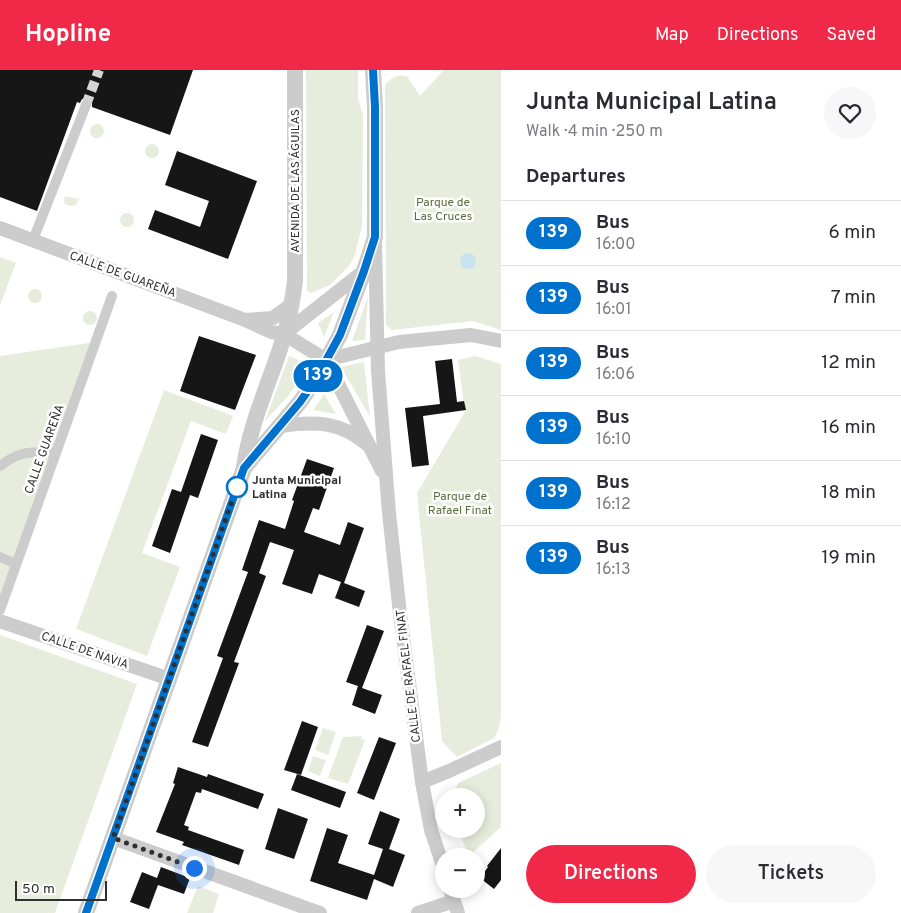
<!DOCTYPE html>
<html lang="en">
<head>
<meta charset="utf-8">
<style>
  body { margin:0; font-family:Overpass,sans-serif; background:#f7f7f7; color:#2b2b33; height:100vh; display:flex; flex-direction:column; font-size:19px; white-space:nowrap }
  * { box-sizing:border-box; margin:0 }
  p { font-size:16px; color:#7c7c81 }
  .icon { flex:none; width:28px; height:28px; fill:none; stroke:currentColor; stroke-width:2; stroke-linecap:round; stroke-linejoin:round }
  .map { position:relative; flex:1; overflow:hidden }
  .side { display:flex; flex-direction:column; background:#fff; width:400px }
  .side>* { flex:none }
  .badge { padding:0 10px; border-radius:16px; font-size:18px; line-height:32px }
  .fabs { position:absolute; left:435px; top:718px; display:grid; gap:10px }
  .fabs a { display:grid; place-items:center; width:50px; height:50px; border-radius:50%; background:#fff; box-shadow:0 2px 12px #0003; font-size:25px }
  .scale { position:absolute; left:15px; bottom:12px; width:92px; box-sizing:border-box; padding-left:5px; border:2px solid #2f2f2f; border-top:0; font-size:14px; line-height:18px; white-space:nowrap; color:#2f2f2f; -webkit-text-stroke:4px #fff; paint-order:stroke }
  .you { position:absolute; width:25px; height:25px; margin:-12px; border:4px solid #fff; border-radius:50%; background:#1a73e8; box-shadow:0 0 0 8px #1a73e833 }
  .map>.badge { position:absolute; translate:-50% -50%; box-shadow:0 0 0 2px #fff }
  h2 { padding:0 25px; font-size:19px; line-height:45px }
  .round { display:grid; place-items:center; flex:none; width:52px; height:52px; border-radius:26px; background:#f7f7f7 }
  .head { display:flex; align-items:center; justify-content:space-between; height:85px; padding:0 25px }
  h1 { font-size:24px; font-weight:600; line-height:38px }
  .action { display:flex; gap:10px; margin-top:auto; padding:10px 25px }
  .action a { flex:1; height:58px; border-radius:30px; background:#ef2947; color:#fff; font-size:20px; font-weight:600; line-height:58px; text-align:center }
  .action a+a { background:#f7f7f7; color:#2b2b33 }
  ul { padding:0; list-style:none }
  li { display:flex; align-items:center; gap:15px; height:65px; padding:0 25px; border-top:1px solid #e1e1e2 }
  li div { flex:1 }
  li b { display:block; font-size:19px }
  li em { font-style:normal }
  li .badge { min-width:55px; font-weight:700; text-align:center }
  header { display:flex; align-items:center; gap:30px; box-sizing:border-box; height:70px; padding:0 25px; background:#ef2947; color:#fff }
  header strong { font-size:24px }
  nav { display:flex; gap:28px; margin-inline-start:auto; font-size:18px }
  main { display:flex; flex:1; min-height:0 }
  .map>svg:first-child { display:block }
  .green { fill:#e7eddc }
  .water { fill:#c8e2ee }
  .building { fill:#161616 }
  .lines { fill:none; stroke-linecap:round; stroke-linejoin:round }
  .pedestrian-tunnel { stroke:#d5d5d5; stroke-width:10; stroke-dasharray:10 5; stroke-linecap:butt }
  .pedestrian { stroke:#ccc; stroke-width:10 }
  .minor { stroke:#ccc; stroke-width:14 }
  .tertiary { stroke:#ccc; stroke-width:16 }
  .line-casing { stroke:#fff; stroke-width:11 }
  .line { stroke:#0072ce; stroke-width:8 }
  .walk { stroke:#2f2f2f; stroke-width:5; stroke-dasharray:0 9 }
  .stop-dot { fill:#fff; stroke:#0072ce; stroke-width:2.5 }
  .labels { text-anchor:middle; stroke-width:5; stroke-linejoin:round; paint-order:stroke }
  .street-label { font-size:12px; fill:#2f2f2f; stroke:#fff }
  .park-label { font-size:12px; fill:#566e3a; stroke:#fff }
  .stop-label { font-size:12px; font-weight:bold; fill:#2f2f2f; stroke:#fff; text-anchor:start }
</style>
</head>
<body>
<header>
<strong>Hopline</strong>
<nav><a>Map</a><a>Directions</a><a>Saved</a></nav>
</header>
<main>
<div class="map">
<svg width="501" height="843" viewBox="0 0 501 843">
  <rect width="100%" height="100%" fill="#fff"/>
  <g class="green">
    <polygon points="306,0 358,0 358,29 363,45 362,156 355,185 349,196 330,215 311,223 307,221"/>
    <path d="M 444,0 L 501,0 L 501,260 L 473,251 L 392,260 L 386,255 L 385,14 C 393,7 397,4 407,6 L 420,26 Z"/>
    <circle cx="97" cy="61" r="7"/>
    <circle cx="152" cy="81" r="7"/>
    <polygon points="65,126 79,129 76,135 72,136 65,134 64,131"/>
    <circle cx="127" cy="150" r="7"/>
    <polygon points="0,187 16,193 0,235"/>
    <circle cx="35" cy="226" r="7"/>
    <polygon points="368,226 365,270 352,271"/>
    <circle cx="90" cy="248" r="7"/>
    <polygon points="334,242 324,267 318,253"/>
    <polygon points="95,272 0,529 0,286"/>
    <polygon points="289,286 298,290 307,298 289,325 265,351"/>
    <polygon points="475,286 501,294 501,645 499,658 494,668 457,687 442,671 417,423 465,342 458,290"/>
    <polygon points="363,292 364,293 370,347 341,297"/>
    <polygon points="164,320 233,346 226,364 191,351 142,483 180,497 147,586 76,559"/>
    <polygon points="324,324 336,344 313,340"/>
    <polygon points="0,565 137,614 55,843 0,843"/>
    <polygon points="323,658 336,662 328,685 315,680"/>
    <polygon points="362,666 361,669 365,670 348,714 328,708 343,667"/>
    <polygon points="313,686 326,690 320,706 308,701"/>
    <polygon points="501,693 501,757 469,786 458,759 476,759 476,726 453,726 458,713"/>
    <polygon points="198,816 219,824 213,843 187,843"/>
  </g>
  <circle class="water" cx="468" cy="191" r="8"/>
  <g class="building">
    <polygon points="0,0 193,0 170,65 92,37 92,31 88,28 82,29 80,33 77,32 37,141 0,127"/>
    <polygon points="177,81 257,111 228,189 148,159 155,140 200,157 209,131 165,115"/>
    <polygon points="199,266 256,285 235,340 180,321"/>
    <polygon points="452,289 457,332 464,331 466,340 423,346 429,395 412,397 405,338 440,334 435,291"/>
    <polygon points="201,364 218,370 198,428 190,425 170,483 152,476 172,419 181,422"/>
    <polygon points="307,389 334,398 319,440 313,438 304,462 340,475 348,452 364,458 344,513 365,521 359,537 335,528 341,512 319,504 312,524 282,514 294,480 270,472 259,503 266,506 234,592 239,593 208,677 192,672 223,588 217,586 248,502 242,500 259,450 285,459 294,431 292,430"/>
    <polygon points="367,555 384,561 362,618 382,625 375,644 352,635 358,616 346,612"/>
    <polygon points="302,651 318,657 301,705 284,700"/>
    <polygon points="379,667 396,673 374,730 357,723"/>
    <polygon points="178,697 207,707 208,704 264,724 258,739 202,719 201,723 196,722 184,755 189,757 188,760 244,780 239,795 182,775 184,772 156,762 175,714 173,713"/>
    <polygon points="297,704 346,722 340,738 291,720"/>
    <polygon points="278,738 308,749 294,789 265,779"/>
    <polygon points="380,741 400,749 389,779 405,785 393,817 374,809 367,830 310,811 327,758 348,765 338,793 374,805 383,779 368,774"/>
    <polygon points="501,778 501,810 494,819 480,808 488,797 487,796"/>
    <polygon points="161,797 190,808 184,824 158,815 149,839 130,832 142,802 157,808"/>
  </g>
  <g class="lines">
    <polyline class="pedestrian-tunnel" points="86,35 99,0"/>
    <g class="pedestrian">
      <polyline points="33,170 86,35"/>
      <path d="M 0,396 C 19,381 33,381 56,383"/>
      <polyline points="0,487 16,494"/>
      <polyline points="0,540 112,226"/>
    </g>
    <g class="minor">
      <polyline points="0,158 245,250 271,262 284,264 326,290"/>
      <polyline points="375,173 378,301 389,443 400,544 422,712 431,760 444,799"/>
      <polyline points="245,250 273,248 292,234"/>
      <polyline points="284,264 364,201"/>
      <polyline points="326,290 399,272 471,265 501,271"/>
      <polyline points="326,290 382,401"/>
      <path d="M 280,356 C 315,351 340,351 368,375"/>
      <polyline points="0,551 170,609"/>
      <polyline points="422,712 449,701 501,677"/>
      <polyline points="113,768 320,843"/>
      <polyline points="450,819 458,843"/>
      <polyline points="418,843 454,831"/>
    </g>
    <g class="tertiary">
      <polyline points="244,398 300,332 316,309 340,265 364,201 375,167 375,37 373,0"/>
      <path d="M 86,843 L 244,398 C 250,351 272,308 285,263 C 290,245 293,228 295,210 L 295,0"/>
    </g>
  </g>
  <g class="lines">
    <g class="line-casing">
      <polyline id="line" points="86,843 244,398 300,332 316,309 340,265 364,201 375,167 375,37 373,0"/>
    </g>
    <use href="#line" class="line"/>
    <polyline class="walk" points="194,798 113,768 237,417"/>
  </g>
  <circle class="stop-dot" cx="237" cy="417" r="10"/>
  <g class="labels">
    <g class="street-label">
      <text transform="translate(295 111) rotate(-90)" y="4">AVENIDA DE LAS ÁGUILAS</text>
      <text transform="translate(123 204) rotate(20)" y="4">CALLE DE GUAREÑA</text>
      <text transform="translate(44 379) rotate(-70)" y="4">CALLE GUAREÑA</text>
      <text transform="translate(85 580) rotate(19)" y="4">CALLE DE NAVIA</text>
      <text transform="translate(408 606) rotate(-97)" y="4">CALLE DE RAFAEL FINAT</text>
    </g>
    <g class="park-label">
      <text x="443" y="136">Parque de<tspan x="443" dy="14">Las Cruces</tspan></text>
      <text x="460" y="430">Parque de<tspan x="460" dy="14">Rafael Finat</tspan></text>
    </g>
    <g class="stop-label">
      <text x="252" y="414">Junta Municipal<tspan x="252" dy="14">Latina</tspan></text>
    </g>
  </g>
</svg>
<div class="fabs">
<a>+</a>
<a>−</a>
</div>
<div class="scale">50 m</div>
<div class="you" style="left:194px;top:798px"></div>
<b class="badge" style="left:318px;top:306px;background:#0072ce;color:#fff">139</b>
</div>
<section class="side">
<div class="head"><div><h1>Junta Municipal Latina</h1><p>Walk · 4 min · 250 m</p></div><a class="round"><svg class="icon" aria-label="heart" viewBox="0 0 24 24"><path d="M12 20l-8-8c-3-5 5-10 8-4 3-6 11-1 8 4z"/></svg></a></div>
<h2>Departures</h2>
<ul>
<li><span class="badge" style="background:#0072ce;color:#fff">139</span><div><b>Bus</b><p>16:00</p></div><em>6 min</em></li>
<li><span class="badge" style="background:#0072ce;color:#fff">139</span><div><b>Bus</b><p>16:01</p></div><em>7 min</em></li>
<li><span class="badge" style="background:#0072ce;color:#fff">139</span><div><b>Bus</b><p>16:06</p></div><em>12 min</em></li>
<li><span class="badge" style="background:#0072ce;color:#fff">139</span><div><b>Bus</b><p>16:10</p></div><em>16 min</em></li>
<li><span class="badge" style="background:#0072ce;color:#fff">139</span><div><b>Bus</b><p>16:12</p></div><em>18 min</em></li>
<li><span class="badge" style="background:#0072ce;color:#fff">139</span><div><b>Bus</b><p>16:13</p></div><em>19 min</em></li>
</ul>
<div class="action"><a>Directions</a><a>Tickets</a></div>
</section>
</main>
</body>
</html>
